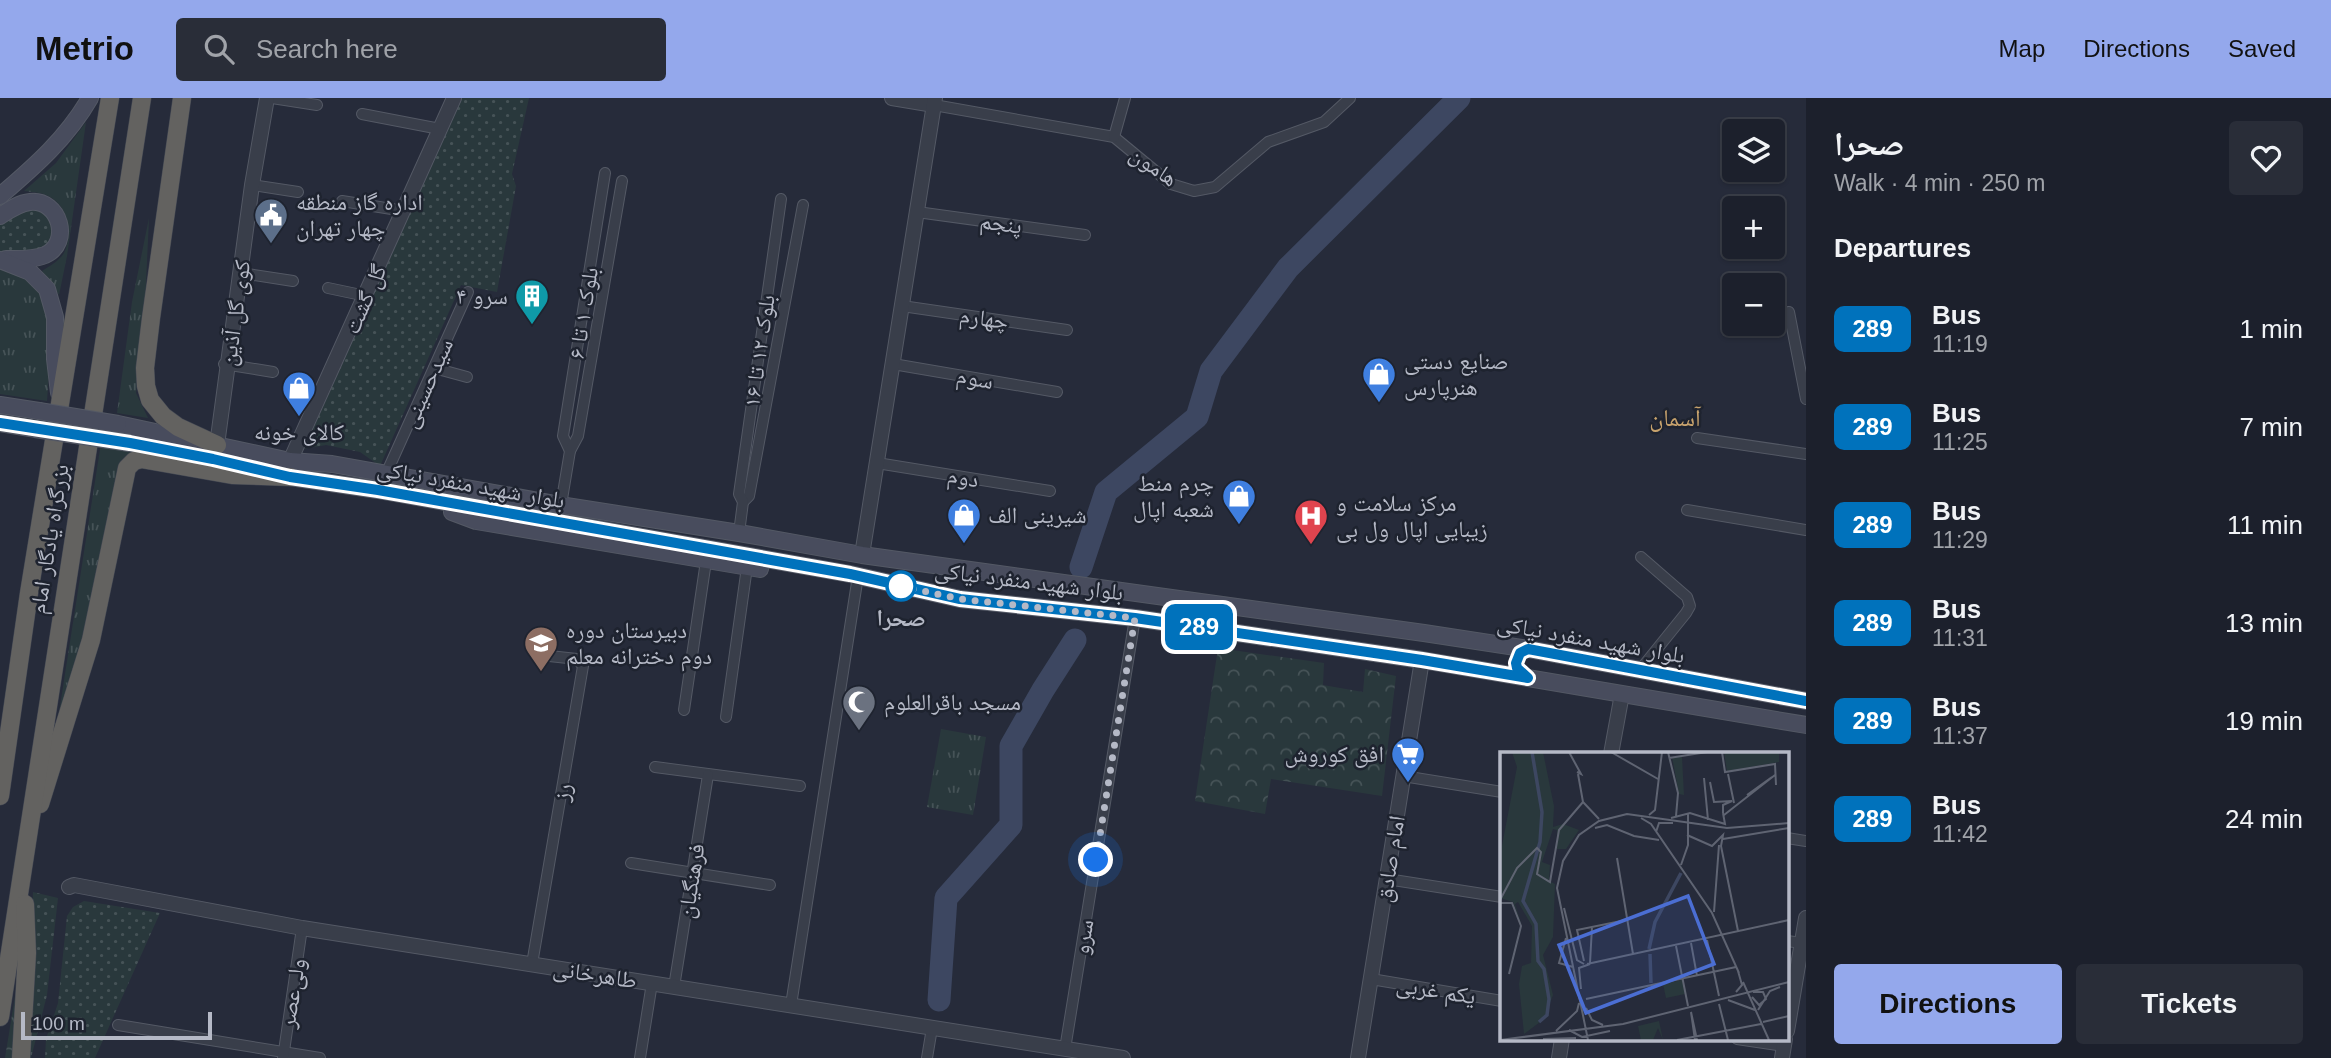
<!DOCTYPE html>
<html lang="en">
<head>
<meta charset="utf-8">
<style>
  body { margin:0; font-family:Arial,"Noto Naskh Arabic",sans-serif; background:#292d38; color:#f1f3f6; height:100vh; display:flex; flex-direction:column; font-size:26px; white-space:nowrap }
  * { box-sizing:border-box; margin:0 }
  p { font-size:23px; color:#a0a3a9 }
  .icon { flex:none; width:38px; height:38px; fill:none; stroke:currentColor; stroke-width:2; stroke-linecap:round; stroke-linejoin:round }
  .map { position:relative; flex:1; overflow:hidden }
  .details { display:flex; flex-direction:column; background:#1c202c; width:525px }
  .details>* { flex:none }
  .badge { padding:0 14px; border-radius:10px; font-size:24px; line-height:46px }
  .controls { position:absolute; left:1722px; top:21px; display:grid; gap:14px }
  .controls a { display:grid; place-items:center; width:63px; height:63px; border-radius:7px; background:#1c202c; box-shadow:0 2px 5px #0004,0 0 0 2px #3a3e48; font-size:35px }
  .scale { position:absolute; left:21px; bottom:18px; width:191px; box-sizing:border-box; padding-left:7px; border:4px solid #b5b9c6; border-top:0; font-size:19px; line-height:24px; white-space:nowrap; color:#b5b9c6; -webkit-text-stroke:5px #1e232f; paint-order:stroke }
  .you { position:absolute; width:35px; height:35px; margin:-18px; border:5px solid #fff; border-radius:50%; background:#1a73e8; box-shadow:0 0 0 10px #1a73e833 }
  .map>.badge { position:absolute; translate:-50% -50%; box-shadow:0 0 0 4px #fff }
  h2 { padding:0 28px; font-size:26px; line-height:63px }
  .round { display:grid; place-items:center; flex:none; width:74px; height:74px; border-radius:7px; background:#292d38 }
  .overview { display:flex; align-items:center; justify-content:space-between; height:119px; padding:0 28px }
  h1 { font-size:33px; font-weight:700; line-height:52px }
  .primary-button { display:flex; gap:14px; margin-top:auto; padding:14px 28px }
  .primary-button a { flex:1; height:80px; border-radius:7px; background:#94a8ec; color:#111; font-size:28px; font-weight:700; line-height:80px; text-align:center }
  .primary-button a+a { background:#292d38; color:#f1f3f6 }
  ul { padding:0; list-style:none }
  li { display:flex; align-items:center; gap:21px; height:98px; padding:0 28px }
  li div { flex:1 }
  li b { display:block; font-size:26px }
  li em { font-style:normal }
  li .badge { min-width:77px; font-weight:700; text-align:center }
  header { display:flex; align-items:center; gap:42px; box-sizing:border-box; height:98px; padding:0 35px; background:#94a8ec; color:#111 }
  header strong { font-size:33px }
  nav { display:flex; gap:38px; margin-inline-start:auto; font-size:24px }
  .search { width:490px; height:63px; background:#292d38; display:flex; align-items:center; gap:18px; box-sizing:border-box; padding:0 24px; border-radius:7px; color:#a0a3a9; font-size:26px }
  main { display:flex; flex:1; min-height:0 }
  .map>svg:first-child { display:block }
  .grass { fill:url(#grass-tufts) }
  .forest { fill:url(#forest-crowns) }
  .park { fill:url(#park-dots) }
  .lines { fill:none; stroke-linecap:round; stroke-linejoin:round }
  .river { stroke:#3d4761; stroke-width:23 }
  .minor-casing { stroke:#545965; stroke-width:12 }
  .tertiary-casing { stroke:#545965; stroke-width:16 }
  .secondary-casing { stroke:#545965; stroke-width:18 }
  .trunk-casing { stroke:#414652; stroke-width:19 }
  .minor { stroke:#393e4a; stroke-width:10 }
  .tertiary { stroke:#393e4a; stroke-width:14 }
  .secondary { stroke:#484c5d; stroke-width:16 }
  .trunk { stroke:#636260; stroke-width:18 }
  .secondary-bridge-casing { stroke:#545965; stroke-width:18; stroke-linecap:butt }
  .secondary-bridge { stroke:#484c5d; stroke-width:16 }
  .line-casing { stroke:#fff; stroke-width:16 }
  .line { stroke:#0072bc; stroke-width:10 }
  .walk { stroke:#b5b9c6; stroke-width:7; stroke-dasharray:0 12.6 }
  .stop-dot { fill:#fff; stroke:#0072bc; stroke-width:3.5 }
  .labels { text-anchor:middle; stroke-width:5; stroke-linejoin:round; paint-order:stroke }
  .street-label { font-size:23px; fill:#b5b9c6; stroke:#1e232f }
  .poi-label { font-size:23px; fill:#b5b9c6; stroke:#1e232f; text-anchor:start }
  .stop-label { font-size:23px; font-weight:bold; fill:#b5b9c6; stroke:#1e232f }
  .neighbourhood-label { font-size:24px; fill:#c8a36d; stroke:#1e232f }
  .inset-river { fill:none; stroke:#3d4761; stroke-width:3.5 }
  .inset-road { fill:none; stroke:#5f6472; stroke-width:2 }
  .view { fill:#4b6ed3; fill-opacity:0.15; stroke:#4b6ed3; stroke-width:3.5 }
  .inset-edge { fill:none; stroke:#b5b9c6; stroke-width:3.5 }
</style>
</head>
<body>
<header>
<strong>Metrio</strong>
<div class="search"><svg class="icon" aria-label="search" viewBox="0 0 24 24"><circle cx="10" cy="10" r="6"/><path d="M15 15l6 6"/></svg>Search here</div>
<nav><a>Map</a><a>Directions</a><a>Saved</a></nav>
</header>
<main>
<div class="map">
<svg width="1806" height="960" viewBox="0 0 1806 960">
  <defs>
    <pattern id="grass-tufts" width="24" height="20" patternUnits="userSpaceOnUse" patternTransform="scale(1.75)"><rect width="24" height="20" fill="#29383c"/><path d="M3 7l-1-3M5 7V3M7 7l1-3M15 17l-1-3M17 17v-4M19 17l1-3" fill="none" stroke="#465357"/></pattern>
    <pattern id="forest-crowns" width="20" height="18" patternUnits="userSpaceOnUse" patternTransform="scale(1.75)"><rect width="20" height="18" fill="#29383c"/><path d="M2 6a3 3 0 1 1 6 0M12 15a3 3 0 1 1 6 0" fill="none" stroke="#465357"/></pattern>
    <pattern id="park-dots" width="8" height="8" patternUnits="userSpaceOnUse" patternTransform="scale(1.75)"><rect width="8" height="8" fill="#29383c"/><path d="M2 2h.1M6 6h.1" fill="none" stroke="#465357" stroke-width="1.8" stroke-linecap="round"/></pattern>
  </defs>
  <rect width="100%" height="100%" fill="#262b3a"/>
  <g class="grass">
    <path d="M 86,24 L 67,158 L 59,197 L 42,173 C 50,168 59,163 64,155 C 74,134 68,106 46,97 C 39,94 31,94 24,93 L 56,65 Z"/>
    <polygon points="149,120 145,206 136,295 148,320 117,315 132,204"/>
    <polygon points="0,169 21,175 46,201 50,261 47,303 0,296"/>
    <polygon points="101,345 152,354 136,358 51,666"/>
    <polygon points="941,631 986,639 973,717 927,709"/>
  </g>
  <g class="forest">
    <polygon points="1218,550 1324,565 1323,587 1363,594 1365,571 1396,578 1382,698 1271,681 1265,716 1195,703"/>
    <polygon points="22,855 16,960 5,960"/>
  </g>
  <g class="park">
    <polygon points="462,0 529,0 512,76 516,88 497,194 461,187 380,368 360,354 326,347 304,351"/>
    <polygon points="22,108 47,113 55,134 44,152 0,155 0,122"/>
    <polygon points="33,794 58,800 47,897 31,960 24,960"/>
    <polygon points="84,803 160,815 95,960 45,960 46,941 58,905 67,818 73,809"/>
  </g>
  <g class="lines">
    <g class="river">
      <polyline points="1081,469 1106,394 1197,319 1211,273 1288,170 1459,0"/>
      <polyline points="939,902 946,800 1011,727 1011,648 1043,592 1075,542"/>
    </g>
    <g class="minor-casing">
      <g id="minor">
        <polyline points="272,0 317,7"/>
        <polyline points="934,7 1114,39 1171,86 1194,93 1215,89 1268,44 1324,24 1350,0"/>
        <polyline points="362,16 440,31"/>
        <polyline points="1114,39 1125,0"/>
        <polyline points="252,87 298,94"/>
        <polyline points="342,103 404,113"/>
        <polyline points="917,114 1085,137"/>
        <polyline points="241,175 293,183"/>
        <polyline points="328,190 366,198"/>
        <polyline points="902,208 1067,232"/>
        <polyline points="1789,214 1806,301"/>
        <polyline points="224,266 273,274"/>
        <polyline points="893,266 1057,294"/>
        <polyline points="434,270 467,279"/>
        <polyline points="1697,340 1806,356"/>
        <polyline points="570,353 563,338 605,75"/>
        <polyline points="877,365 1050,393"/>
        <polyline points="386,376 468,194"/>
        <polyline points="743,404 749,398 803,107"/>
        <polyline points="561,407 570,353 578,338 622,83"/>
        <polyline points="1687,412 1806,432"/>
        <polyline points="739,435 743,404 739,396 781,101"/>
        <polyline points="1640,572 1686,515 1690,508 1687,499 1641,459"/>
        <polyline points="684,612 706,463"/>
        <polyline points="726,619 747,469"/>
        <polyline points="655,669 800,688"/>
        <polyline points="1403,678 1502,694"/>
        <polyline points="1787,740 1806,743"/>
        <polyline points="631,765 770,787"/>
        <polyline points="1387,781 1502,799"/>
        <polyline points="1787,843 1802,845"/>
        <polyline points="532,866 583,568 577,561 540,557"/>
        <polyline points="1371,881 1502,903"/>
        <polyline points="674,889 708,677"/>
        <polyline points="791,907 858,478"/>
        <polyline points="118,927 320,960"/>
        <polyline points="1737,941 1784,948"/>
        <polyline points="1065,951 1135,520"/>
        <polyline points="283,960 302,830"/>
        <polyline points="640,960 652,885"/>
        <polyline points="927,960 932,930"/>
      </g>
    </g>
    <g class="tertiary-casing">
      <g id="tertiary">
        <polyline points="892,0 934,7"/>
        <polyline points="217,347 252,87 267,0"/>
        <polyline points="290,363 454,0"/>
        <polyline points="862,457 935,0"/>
        <polyline points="1611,656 1622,596"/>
        <polyline points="69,789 74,787 302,830 1123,960"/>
        <polyline points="1787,933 1806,820"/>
        <polyline points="1358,960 1422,562"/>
        <polyline points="1559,960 1562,941"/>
        <polyline points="1782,960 1785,941"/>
      </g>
    </g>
    <g class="secondary-casing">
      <g id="secondary">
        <path d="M 0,98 C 35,68 67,40 90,0"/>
        <path d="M 0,118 C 9,112 19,105 30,104 C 60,101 72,145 45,157 C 33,162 19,161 6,161"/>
        <polyline points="0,162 30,174 47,191 55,219 55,261 59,295"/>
        <polyline points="0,307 39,313"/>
        <polyline points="0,325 35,331"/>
        <polyline points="118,326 290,363 332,366 561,407 739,435 862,457 1424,535 1528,551 1806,603"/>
        <polyline points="130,345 213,361 290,379 378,392 850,476 960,501 1135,520 1422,562 1806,627"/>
        <polyline points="452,414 476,423 760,471"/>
      </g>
    </g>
    <g class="trunk-casing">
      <g id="trunk">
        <polyline points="182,0 151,220 145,270 146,288 150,302 163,318 178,329 217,347"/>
        <polyline points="0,698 29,495 110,0"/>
        <polyline points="40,706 91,542 127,370 134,363 141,361 232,377 290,379"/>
        <polyline points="0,919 142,0"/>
        <polyline points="21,960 27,855 25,806"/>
      </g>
    </g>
    <use href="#minor" class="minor"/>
    <use href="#tertiary" class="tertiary"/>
    <use href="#secondary" class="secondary"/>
    <use href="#trunk" class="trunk"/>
    <g class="secondary-bridge-casing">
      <g id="secondary-bridge">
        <polyline points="39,313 118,326"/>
        <polyline points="35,331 130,345"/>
      </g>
    </g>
    <use href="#secondary-bridge" class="secondary-bridge"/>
  </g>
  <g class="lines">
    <g class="line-casing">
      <polyline id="line" points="0,325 130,345 213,361 290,379 378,392 850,476 960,501 1135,520 1422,562 1528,580 1517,570 1516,565 1520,555 1528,551 1806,603"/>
    </g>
    <use href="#line" class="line"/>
    <polyline class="walk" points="901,488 960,501 1135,520 1096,762"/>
  </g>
  <defs>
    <g id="civic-pin" transform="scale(1.75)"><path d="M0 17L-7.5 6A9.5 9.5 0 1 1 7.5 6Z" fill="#5c6f8a" stroke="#1e232f"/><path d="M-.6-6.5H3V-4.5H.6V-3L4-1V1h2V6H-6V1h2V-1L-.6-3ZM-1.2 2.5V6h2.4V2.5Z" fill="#fff"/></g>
    <g id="building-pin" transform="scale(1.75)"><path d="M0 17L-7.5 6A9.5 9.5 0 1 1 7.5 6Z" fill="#0f9aa8" stroke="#1e232f"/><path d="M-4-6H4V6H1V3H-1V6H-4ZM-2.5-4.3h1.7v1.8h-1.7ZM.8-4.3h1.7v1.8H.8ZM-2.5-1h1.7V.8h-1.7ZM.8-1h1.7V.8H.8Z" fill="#fff"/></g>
    <g id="shop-pin" transform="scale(1.75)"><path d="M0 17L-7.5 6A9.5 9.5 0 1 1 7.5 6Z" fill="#3f7fe0" stroke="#1e232f"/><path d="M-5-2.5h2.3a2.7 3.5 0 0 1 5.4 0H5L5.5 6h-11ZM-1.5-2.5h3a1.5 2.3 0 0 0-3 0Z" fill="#fff"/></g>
    <g id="hospital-pin" transform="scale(1.75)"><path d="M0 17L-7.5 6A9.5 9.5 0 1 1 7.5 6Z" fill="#e0444e" stroke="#1e232f"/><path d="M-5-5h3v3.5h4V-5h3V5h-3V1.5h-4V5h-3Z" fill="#fff"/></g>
    <g id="school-pin" transform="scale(1.75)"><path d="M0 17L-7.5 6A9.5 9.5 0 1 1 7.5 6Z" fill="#8d6e63" stroke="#1e232f"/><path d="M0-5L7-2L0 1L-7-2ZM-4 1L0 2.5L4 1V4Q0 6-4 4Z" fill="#fff"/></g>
    <g id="mosque-pin" transform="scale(1.75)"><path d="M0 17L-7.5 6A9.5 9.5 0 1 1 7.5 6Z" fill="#6b7280" stroke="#1e232f"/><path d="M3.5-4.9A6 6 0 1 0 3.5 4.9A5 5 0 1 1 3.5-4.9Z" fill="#fff"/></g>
    <g id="supermarket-pin" transform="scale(1.75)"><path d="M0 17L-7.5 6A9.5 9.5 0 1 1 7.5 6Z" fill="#3f7fe0" stroke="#1e232f"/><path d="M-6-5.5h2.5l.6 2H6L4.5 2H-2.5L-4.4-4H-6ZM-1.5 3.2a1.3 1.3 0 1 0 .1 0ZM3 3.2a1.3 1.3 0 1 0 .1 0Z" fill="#fff"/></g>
  </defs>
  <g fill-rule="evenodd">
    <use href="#civic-pin" x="271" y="117"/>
    <use href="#building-pin" x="532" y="198"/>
    <use href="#shop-pin" x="1379" y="276"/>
    <use href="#shop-pin" x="299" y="290"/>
    <use href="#shop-pin" x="1239" y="398"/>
    <use href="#shop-pin" x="964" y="417"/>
    <use href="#hospital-pin" x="1311" y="418"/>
    <use href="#school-pin" x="541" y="545"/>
    <use href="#mosque-pin" x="859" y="604"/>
    <use href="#supermarket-pin" x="1408" y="656"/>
  </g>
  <circle class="stop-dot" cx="901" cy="488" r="14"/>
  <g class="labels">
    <g class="street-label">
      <text transform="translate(1154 68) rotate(35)" y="8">هامون</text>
      <text transform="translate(1001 125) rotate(8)" y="8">پنجم</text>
      <text transform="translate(365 201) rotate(-66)" y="8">گل گشت</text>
      <text transform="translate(235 215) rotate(-82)" y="8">کوی گل آذین</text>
      <text transform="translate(583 215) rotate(-81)" y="8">بلوک ۱ تا ۶</text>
      <text transform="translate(984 220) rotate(8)" y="8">چهارم</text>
      <text transform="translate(759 253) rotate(-82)" y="8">بلوک ۱۲ تا ۱۶</text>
      <text transform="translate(975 280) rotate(10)" y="8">سوم</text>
      <text transform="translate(427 285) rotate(-66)" y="8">سیدحسینی</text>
      <text transform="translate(963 379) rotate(9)" y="8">دوم</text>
      <text transform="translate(471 386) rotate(10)" y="8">بلوار شهید منفرد نیاکی</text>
      <text transform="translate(49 441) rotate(-81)" y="8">بزرگراه یادگار امام</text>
      <text transform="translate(1029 483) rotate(7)" y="8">بلوار شهید منفرد نیاکی</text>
      <text transform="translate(1591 541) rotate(10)" y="8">بلوار شهید منفرد نیاکی</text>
      <text transform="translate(562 694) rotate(-80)" y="8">رز</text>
      <text transform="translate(1390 761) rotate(-81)" y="8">امام صادق</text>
      <text transform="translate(691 783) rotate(-81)" y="8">فرهنگیان</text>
      <text transform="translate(1083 839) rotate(-81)" y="8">سرو</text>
      <text transform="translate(595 876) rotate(9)" y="8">طاهرخانی</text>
      <text transform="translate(1436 892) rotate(9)" y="8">یکم غربی</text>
      <text transform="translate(292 895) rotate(-81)" y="8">ولی‌عصر</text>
    </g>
    <g class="poi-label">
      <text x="296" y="112">اداره گاز منطقه<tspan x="296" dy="26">چهار تهران</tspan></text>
      <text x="508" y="206" text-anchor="end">سرو ۴</text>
      <text x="1404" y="271">صنایع دستی<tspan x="1404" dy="26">هنرپارس</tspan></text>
      <text x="299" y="342" text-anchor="middle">کالای خونه</text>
      <text x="1214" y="393" text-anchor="end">چرم منط<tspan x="1214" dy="26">شعبه اپال</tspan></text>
      <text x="1336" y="413">مرکز سلامت و<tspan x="1336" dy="26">زیبایی اپال ول بی</tspan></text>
      <text x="988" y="425">شیرینی الف</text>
      <text x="566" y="540">دبیرستان دوره<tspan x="566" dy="26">دوم دخترانه معلم</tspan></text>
      <text x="884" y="612">مسجد باقرالعلوم</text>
      <text x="1384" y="664" text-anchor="end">افق کوروش</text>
    </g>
    <g class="stop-label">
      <text x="901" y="528">صحرا</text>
    </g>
    <g class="neighbourhood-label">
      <text x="1675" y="328">آسمان</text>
    </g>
  </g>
  <g transform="translate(1500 654)">
    <rect width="289" height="289" fill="#262b3a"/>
    <path d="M 12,0 L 43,0 L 54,54 L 53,75 L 63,72 L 79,78 L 66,97 L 57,97 L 57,78 L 53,77 L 42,110 L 50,113 L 49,129 L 55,132 L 53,185 L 43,203 L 53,243 L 44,267 L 24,282 L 19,232 L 22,214 L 31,211 L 32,174 L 18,150 L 15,152 L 22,174 L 13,150 L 0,146 L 0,104 L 17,15 ZM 224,0 L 279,0 L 279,10 L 227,19 ZM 172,5 L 182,5 L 184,43 L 179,42 ZM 182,228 L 185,242 L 166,246 L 163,232 ZM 159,269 L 163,288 L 158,276 L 153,288 L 141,288 L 138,274 Z" fill="#29383c"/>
    <path class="inset-river" d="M 32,0 L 42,60 L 40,90 L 23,149 L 36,172 L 38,209 L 44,217 L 49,247 L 47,263 L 39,270M 149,197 L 155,170 L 181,121M 150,202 L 151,231"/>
    <path class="inset-road" d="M 69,0 L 81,22 L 77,20M 111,0 L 158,27M 168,0 L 178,41 L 176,64M 222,0 L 225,20 L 275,12 L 276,33M 169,6 L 207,0M 78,22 L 83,50M 228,22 L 234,51M 204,26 L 208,68M 210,30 L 214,50 L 232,49 L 223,53 L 223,61M 247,43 L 272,25M 83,50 L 99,67M 149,63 L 155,58 L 162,0M 224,63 L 275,23M 141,66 L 151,72 L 212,161 L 239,221M 171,66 L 190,61 L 225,72 L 223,61M 95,76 L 107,73 L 134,84 L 159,88M 156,80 L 159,71 L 173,71M 187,83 L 212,94 L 223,83 L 221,94 L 238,179M 223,87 L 289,76M 117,106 L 133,202M 181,113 L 188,93 L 188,61M 0,148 L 17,116 L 37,96 L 41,100 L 37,122 L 50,130 L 59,78 L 83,50M 0,151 L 12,151 L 21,174 L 9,222M 64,156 L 77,208 L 84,212M 214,160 L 219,93M 66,186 L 59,211 L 73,215M 207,188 L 219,244M 191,191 L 197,224M 176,194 L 188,254M 84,209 L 77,178 L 126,168M 90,211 L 92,175M 87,212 L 289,168M 243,230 L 269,288M 81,237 L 79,216 L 90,212M 236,240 L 242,233 L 238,219M 252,245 L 259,253 L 266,247 L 263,240 L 253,240M 86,247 L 236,215M 228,248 L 255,258M 219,252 L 228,288M 86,256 L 92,268 L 103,273M 258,258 L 270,239 L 280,235M 263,270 L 289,264M 69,278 L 82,285 L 110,279M 56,279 L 77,259 L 79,251M 43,287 L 76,286M 0,288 L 123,272 L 289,230M 88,288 L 57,136 L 63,109 L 79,83 L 99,69 L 127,62 L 227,76 L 289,71M 177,288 L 261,272M 195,288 L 191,260 L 197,288"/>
    <path class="view" d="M 188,144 L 214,212 L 86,261 L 59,193 Z"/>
    <rect width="289" height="289" class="inset-edge"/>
  </g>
</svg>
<div class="controls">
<a><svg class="icon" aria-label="layers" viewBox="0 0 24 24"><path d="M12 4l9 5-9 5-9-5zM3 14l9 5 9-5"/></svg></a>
<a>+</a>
<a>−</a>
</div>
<div class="scale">100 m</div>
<div class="you" style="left:1096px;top:762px"></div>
<b class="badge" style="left:1199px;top:529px;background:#0072bc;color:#fff">289</b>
</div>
<section class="details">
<div class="overview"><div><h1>صحرا</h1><p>Walk · 4 min · 250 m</p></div><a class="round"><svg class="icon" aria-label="heart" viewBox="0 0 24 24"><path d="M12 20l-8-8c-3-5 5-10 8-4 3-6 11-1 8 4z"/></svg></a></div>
<h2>Departures</h2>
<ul>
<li><span class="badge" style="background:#0072bc;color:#fff">289</span><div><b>Bus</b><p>11:19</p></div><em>1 min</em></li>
<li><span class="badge" style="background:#0072bc;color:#fff">289</span><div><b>Bus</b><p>11:25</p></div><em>7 min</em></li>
<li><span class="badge" style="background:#0072bc;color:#fff">289</span><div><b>Bus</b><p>11:29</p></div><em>11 min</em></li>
<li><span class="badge" style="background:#0072bc;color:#fff">289</span><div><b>Bus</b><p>11:31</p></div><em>13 min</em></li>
<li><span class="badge" style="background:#0072bc;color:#fff">289</span><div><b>Bus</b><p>11:37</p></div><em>19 min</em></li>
<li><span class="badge" style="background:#0072bc;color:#fff">289</span><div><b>Bus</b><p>11:42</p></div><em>24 min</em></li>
</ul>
<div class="primary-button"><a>Directions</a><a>Tickets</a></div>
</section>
</main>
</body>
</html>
